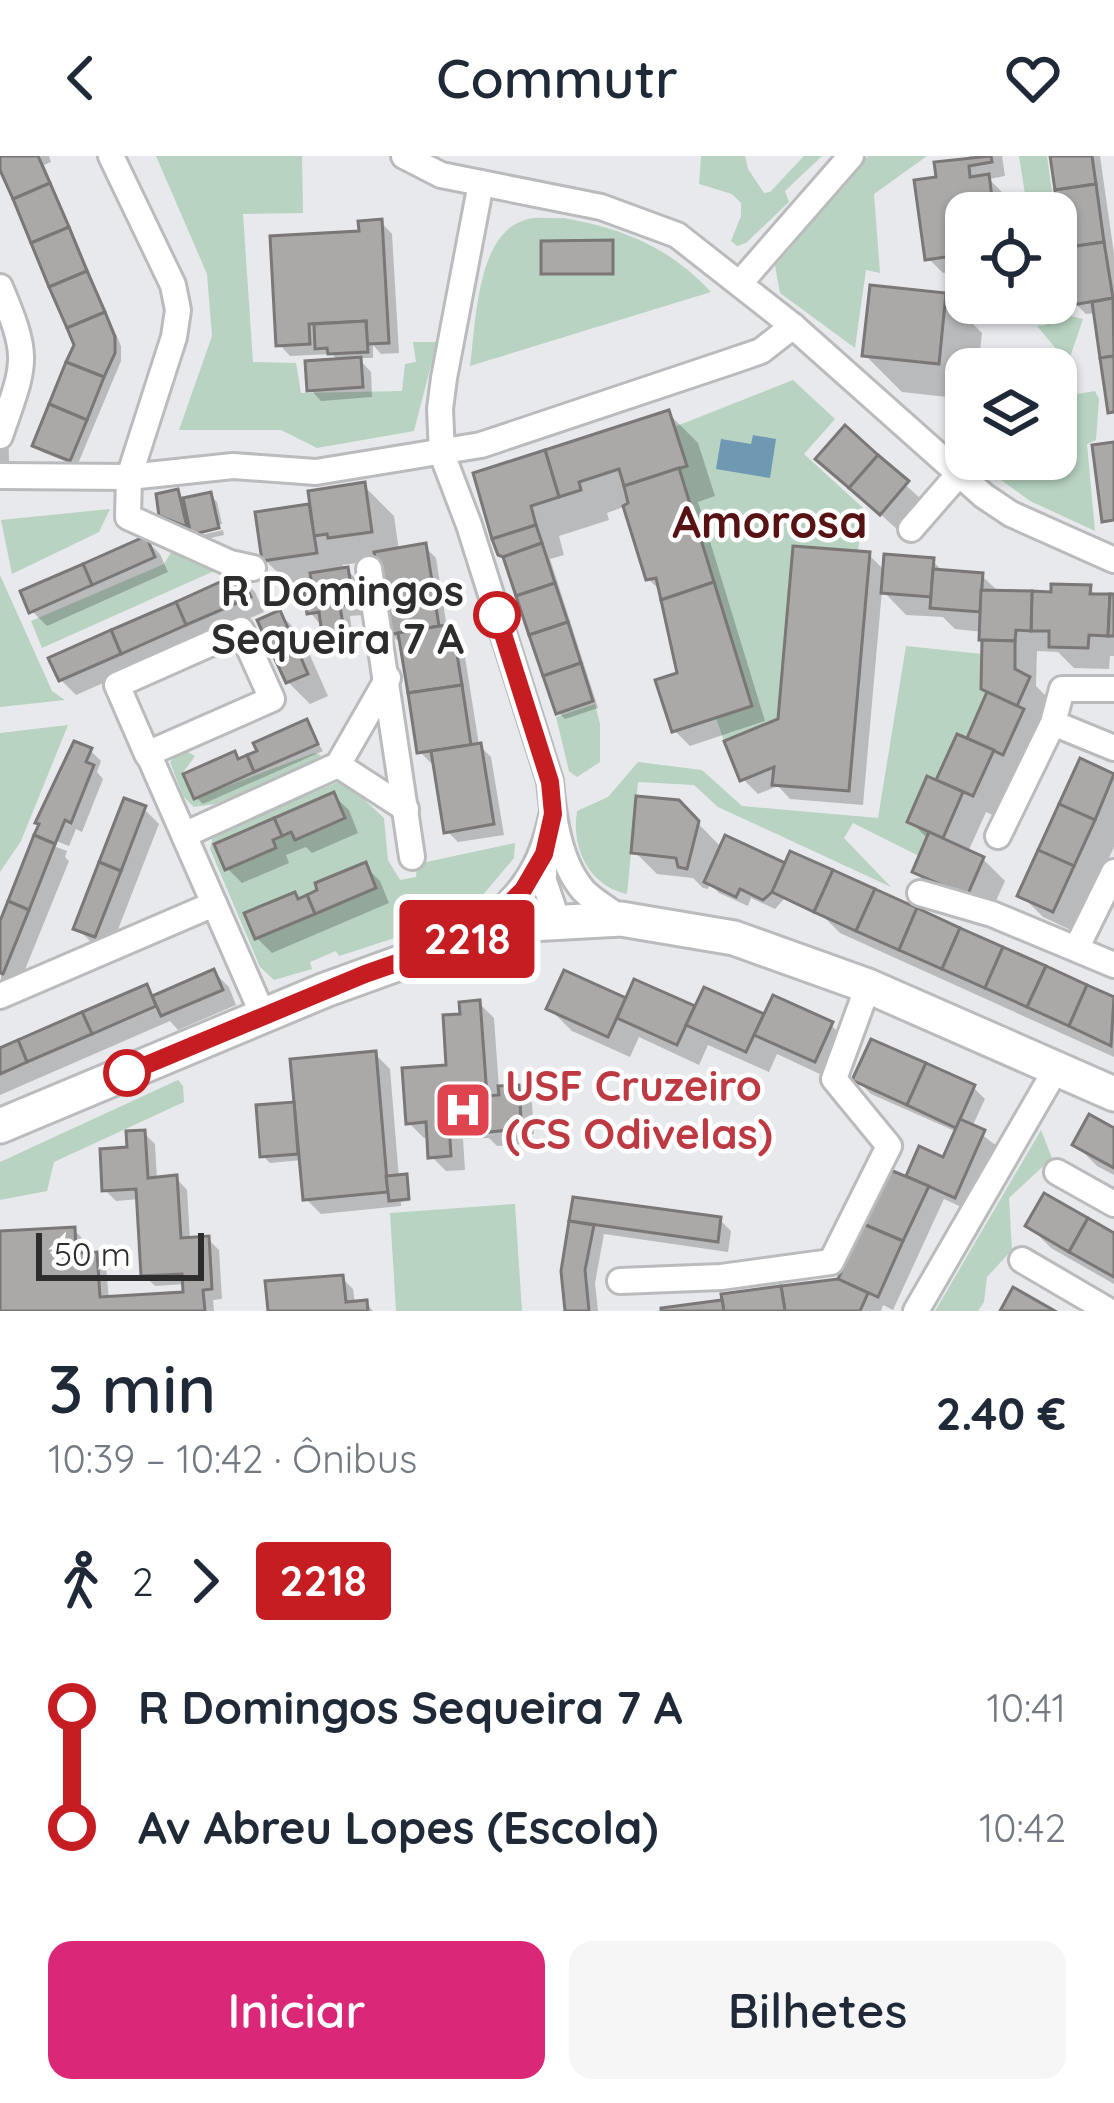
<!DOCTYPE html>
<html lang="pt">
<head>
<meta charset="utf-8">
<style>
  body { margin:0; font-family:Quicksand,sans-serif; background:#f6f6f7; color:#1f2937; height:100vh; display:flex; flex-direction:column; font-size:45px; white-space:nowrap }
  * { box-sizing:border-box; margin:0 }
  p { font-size:39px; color:#747a83 }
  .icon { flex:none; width:66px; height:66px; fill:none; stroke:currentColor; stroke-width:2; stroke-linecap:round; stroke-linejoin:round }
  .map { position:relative; height:1155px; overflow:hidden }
  .panel { display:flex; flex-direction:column; background:#fff; flex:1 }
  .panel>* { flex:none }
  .badge { padding:0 24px; border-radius:9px; font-size:42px; line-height:78px }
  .tools { position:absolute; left:945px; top:36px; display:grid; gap:24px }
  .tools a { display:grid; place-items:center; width:132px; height:132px; border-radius:24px; background:#fff; box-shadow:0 3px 9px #0004; font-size:60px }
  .scale { position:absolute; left:36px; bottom:30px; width:168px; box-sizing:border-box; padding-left:12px; border:6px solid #2d2d2e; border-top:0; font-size:33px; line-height:42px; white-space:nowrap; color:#2d2d2e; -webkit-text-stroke:9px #fff; paint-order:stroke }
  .map>.badge { position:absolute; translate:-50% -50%; box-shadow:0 0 0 6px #fff }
  .legs { display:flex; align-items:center; gap:18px; height:132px; padding:0 48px; font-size:39px }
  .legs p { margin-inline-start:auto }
  .headline { display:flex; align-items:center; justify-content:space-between; height:204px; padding:0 48px }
  h1 { font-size:66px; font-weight:600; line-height:90px }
  .primary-button { display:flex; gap:24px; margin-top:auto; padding:24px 48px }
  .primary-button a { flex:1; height:138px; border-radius:24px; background:#db2777; color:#fff; font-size:48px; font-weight:600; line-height:138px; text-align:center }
  .primary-button a+a { background:#f6f6f7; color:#1f2937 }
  ul { padding:0 48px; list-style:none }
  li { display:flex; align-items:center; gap:42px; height:120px; font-size:45px }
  li i { display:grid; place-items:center; width:18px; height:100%; margin:0 15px; background:currentColor }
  li i::after { content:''; width:30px; height:30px; margin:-15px; border:9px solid; border-radius:50%; background:#fff }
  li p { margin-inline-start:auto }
  li:first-child i { background:linear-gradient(#0000 50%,currentColor 0) }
  li:last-child i { background:linear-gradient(currentColor 50%,#0000 0) }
  header { display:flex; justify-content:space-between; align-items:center; height:156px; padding:0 48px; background:#fff; font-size:54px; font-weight:600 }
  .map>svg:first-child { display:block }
  .green { fill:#b8d3c1 }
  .water { fill:#6f98b3 }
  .shadow { fill:#0003 }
  .building { fill:#aba9a8; stroke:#7a7776; stroke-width:3 }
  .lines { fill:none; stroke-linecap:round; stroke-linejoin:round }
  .street-casing { stroke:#babbbd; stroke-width:30 }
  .secondary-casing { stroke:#babbbd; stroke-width:39 }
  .street { stroke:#fff; stroke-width:24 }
  .secondary { stroke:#fff; stroke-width:33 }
  .line-1-casing { stroke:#fff; stroke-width:27 }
  .line-1 { stroke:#c61d23; stroke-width:18 }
  .stop-1-dot { fill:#fff; stroke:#c61d23; stroke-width:6 }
  .labels { text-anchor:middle; stroke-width:9; stroke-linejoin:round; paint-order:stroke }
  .stop-label { font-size:42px; font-weight:bold; fill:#2d2d2e; stroke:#fff; text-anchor:end }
  .health-label { font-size:42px; font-weight:bold; fill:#be3a42; stroke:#fff; text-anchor:start }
  .neighbourhood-label { font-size:45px; font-weight:bold; fill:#571314; stroke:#fff }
</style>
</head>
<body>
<header><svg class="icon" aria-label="back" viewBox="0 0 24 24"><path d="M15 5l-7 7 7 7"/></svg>Commutr<svg class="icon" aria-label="heart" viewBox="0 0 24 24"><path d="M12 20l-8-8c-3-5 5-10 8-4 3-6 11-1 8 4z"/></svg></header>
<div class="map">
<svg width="1114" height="1155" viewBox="0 0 1114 1155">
  <rect width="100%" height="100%" fill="#e8e9ec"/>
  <g class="green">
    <polygon points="156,0 302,0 303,57 243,58 253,206 296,207 301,237 402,235 405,208 416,206 413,186 437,186 414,275 317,292 281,274 179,274 212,180 207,118"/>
    <polygon points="701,0 745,0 748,13 764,37 770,36 804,0 822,0 785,35 789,46 746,87 737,90 731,85 741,60 741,47 732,38 699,28"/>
    <polygon points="868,0 927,0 874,38 880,117 866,114 855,192 780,137 775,110"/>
    <polygon points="1019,0 1047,0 1055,57 1028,57"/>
    <polygon points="1056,61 1071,160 1083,163 1068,207 1037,170 1046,169 1043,147 1056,147"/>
    <path d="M 564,62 C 624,73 669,91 711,136 L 470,210 C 476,169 476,78 525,64 C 536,60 552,63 564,62 Z"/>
    <polygon points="793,224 835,263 804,298 863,352 858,395 793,390 778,563 724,585 716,562 752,549 679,312 674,271"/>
    <path d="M 1095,235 L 1099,243 L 1096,284 L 1087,288 L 1095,375 L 1030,345 L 986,313 C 1029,322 1026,303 1056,303 L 1056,291 L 1073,269 L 1077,238 Z"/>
    <polygon points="110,353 99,376 12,418 1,364"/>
    <polygon points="173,393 223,411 42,492 31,465 164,408"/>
    <polygon points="0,419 52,535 65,544 0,551"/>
    <path d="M 906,490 L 982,498 L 981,533 L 987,536 L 967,582 L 957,579 L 936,624 L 927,621 L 907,665 L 929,676 L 919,700 L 853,667 L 844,682 L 891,731 L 718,651 L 694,629 L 638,626 L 627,738 C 589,730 571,692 577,655 L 608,641 L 638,606 L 702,614 L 742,650 L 878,662 Z"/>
    <polygon points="595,548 600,568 600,606 577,621 569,615 556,561"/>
    <polygon points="68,569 21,685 0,716 0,577"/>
    <polygon points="182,593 195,600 182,618 193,643 314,597 321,599 313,609 215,648 194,651 183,640 170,606"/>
    <polygon points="343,624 384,662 388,704 400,724 416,721 417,708 515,687 514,702 466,759 339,800 336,795 310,806 312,813 274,824 260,811 210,693 213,679"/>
    <polygon points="178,924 183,930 184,946 54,1006 47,1035 0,1044 0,1006"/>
    <polygon points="1041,974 1052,1002 1009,1042 1012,1094 987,1121 984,1146 978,1155 935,1155"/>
    <polygon points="515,1048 522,1155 396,1155 390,1057"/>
  </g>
  <polygon class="water" points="753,279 776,283 770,322 716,313 721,283 751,288"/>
  <g class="shadow">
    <polygon points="0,0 49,0 51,6 44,9 121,190 121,205 77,310 42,296 35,289 77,189"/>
    <polygon points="969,0 1002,0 1005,20 989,23 1003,37 1006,57 966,57 966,114 943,117 928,102 940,23 970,4"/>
    <polygon points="1053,0 1100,0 1114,98 1114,259 1096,157 1086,158 1075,147"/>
    <polygon points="381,66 392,78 399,197 381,198 373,189 373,202 358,202 371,216 372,241 321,245 310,233 340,206 332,198 290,200 279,188 362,77"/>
    <polygon points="611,87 614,119 544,117"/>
    <polygon points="945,140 982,177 978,213 966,213 966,243 902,236 865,199"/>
    <polygon points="668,257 698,287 715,340 698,346 765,565 690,590 675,575 680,519 662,436 648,423 626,350 607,357 609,364 559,380 564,399 550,403 598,552 565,563 558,556 476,319"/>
    <polygon points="0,259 8,266 9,306 0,307"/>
    <polygon points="845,273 937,358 912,387 819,302"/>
    <polygon points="364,330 394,360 399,395 425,391 436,402 447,472 462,482 479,589 491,601 504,679 458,686 447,675 436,606 431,607 420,596 401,488 390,477 361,411 357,407 342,409 358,425 363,459 350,460 353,485 336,488 310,456 306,432 295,434 265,404 259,358 313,351"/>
    <polygon points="177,336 186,345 210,339 217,346 222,368 193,376 170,366 162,358"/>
    <polygon points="223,374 224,379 201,384 197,380"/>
    <polygon points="146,384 160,398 168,416 47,470 32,455"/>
    <polygon points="869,399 886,416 933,405 944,417 982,420 1000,437 1054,439 1089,432 1098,441 1114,441 1114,500 1110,500 1109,513 1074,512 1058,496 1037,495 1036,530 1051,545 1026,619 1016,614 995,660 986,656 968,696 983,703 1005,725 989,760 937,737 915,715 929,684 910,665 938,628 959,582 968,586 990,538 984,532 983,476 955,473 943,461 906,459 882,434 863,649 790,643 778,630 758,638 743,623 780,565"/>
    <polygon points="240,421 255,436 264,456 76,539 61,524"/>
    <polygon points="279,457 301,479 328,540 310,548 288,526"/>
    <polygon points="306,567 323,595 203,648 196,641 234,598 241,605"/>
    <polygon points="76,589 90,594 101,605 97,616 103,623 82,676 76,673 69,690 46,681 46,687 67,695 65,701 69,705 18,831 1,824 0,773 45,653"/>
    <polygon points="1082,606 1114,621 1114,691 1075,776 1043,761 1021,739"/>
    <polygon points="334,640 349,654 358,677 312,697 306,691 286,699 289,707 242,727 227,712"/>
    <polygon points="678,647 723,693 787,711 792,699 1114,844 1114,901 840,777 825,762 784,743 775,753 751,742 748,750 719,737 710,728 708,733 703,732 693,722 657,718 635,696"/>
    <polygon points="144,653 159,668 110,794 92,787 77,772"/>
    <polygon points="365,710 380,725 389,747 272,797 257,782 294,739 300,745"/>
    <polygon points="214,816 229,831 236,849 178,874 170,865 0,939 0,895 146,832 156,842"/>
    <polygon points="627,846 831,869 853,891 837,926 777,898 769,916 708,889 699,909 639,881 630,901 572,875 550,853"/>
    <polygon points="479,847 494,862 499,933 517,932 532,947 534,978 523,979 523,988 497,990 489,982 463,983 465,1014 446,1015 431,1000 430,981 424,982 409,967 449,912 463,861"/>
    <polygon points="375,898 390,913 399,1022 408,1024 410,1045 401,1046 401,1050 321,1058 306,1043 302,1004 270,1007 263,1000 259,952 297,949"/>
    <polygon points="856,923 974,932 985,943 972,971 998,991 970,1055 944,1043 893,1154 883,1149 881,1155 664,1155 840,1125 890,1017 907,1024 921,994 944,1005 957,976 871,938"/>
    <polygon points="1114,975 1114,1019 1097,1010 1075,988"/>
    <polygon points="144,977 155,988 157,1024 176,1022 187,1034 190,1084 208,1083 219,1094 222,1143 213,1144 214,1155 3,1155 0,1078 74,1074 85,1085 85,1100 95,1099 106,1110 109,1144 186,1138 186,1128 155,1130 144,1119 140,1043 116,1045 105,1034"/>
    <polygon points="575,1044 720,1064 731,1075 728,1096 604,1078 595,1127 598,1155 568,1155 564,1115"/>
    <polygon points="1029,1070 1114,1080 1114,1128 1051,1092"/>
    <polygon points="342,1122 353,1133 355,1148 366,1147 373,1155 271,1155"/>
  </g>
  <g class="building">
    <polygon points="0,0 38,0 50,27 13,43 0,14"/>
    <polygon points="991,0 992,6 969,10 970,21 989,18 994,57 966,57 966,98 925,104 914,24 936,21 934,6"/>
    <polygon points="1050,0 1092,0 1096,28 1055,34"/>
    <polygon points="50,27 69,71 31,87 13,43"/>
    <polygon points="1096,28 1104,86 1063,92 1055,34"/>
    <polygon points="382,63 389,187 367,188 366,165 309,168 310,188 276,190 270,80 359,75 358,65"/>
    <polygon points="69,71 87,115 49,131 31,87"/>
    <polygon points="613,84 613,118 541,118 541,85"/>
    <polygon points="1104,86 1113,142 1072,149 1063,92"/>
    <polygon points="87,115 105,156 67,172 49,131"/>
    <polygon points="870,129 946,137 939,208 862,200"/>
    <polygon points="1113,142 1114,200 1100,202 1092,146"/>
    <polygon points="105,156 115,181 115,197 104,221 66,206 74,189 67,172"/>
    <polygon points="366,165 368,196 328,198 327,192 315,193 314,168"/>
    <polygon points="1114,200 1114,256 1108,257 1100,202"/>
    <polygon points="361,201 363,231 307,235 305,205"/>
    <polygon points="66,206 104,221 87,264 49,248"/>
    <polygon points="49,248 87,264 70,305 32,290"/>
    <polygon points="669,254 687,310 624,330 619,313 579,326 581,334 559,341 545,294"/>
    <polygon points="845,269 878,299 849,332 815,303"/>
    <polygon points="1114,286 1114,364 1102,366 1092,289"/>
    <polygon points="545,294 559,341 531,350 536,369 492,383 473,317"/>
    <polygon points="878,299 909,325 880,359 849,332"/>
    <polygon points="679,312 714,426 661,444 656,422 646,424 623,350 628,347 624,330"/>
    <polygon points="365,326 372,376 328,382 327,378 314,380 308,335"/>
    <polygon points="178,333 187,371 159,360 156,338"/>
    <polygon points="211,336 219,372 191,379 183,342"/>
    <polygon points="309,348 317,397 262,405 255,356"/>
    <polygon points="536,369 542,387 503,401 498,399 492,383"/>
    <polygon points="146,380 155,401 92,429 83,408"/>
    <polygon points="426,387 439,470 387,479 374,396"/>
    <polygon points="542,387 555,427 516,440 503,401"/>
    <polygon points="793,390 870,396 849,635 772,629 774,611 740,625 724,585 778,563"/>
    <polygon points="884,398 934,402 931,441 881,437"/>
    <polygon points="83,408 92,429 29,457 20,435"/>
    <polygon points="348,411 354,448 340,450 344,475 322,478 319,456 307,458 303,431 312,430 310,417"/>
    <polygon points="933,413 983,417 980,456 930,452"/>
    <polygon points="240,417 251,441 186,469 176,446"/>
    <polygon points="714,426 752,550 672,576 655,524 677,517 661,444"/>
    <polygon points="555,427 568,466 529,479 516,440"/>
    <polygon points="1051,428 1091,429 1090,438 1110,438 1108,480 1089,479 1088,492 1049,491 1049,475 1031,475 1032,435 1051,436"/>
    <polygon points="981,434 1032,435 1031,475 1016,474 1015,485 979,484"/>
    <polygon points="1110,438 1114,438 1114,480 1108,480"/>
    <polygon points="176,446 186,469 121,498 111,474"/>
    <polygon points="280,454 308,518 286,527 257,464"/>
    <polygon points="568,466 581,507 543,520 529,479"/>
    <polygon points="452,468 462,529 408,537 398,477"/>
    <polygon points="111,474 121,498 59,525 48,502"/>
    <polygon points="982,484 1015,485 1015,513 1030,521 1017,550 981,533"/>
    <polygon points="581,507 593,545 556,558 543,520"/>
    <polygon points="462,529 471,589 417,597 408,537"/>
    <polygon points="987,536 1024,553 1003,599 967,582"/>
    <polygon points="307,563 318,588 254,616 247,599 257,595 253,587"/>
    <polygon points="957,578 994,594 973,640 936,624"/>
    <polygon points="74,585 92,592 86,606 94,609 71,667 65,664 55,688 34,679 39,668 35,667"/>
    <polygon points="481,587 494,668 444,677 431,595"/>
    <polygon points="235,595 238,603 247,599 254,616 194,643 183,618"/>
    <polygon points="1080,602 1114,618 1095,664 1059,648"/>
    <polygon points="927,620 963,636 943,682 907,666"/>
    <polygon points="334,636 345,662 295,684 291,676 282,680 274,662"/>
    <polygon points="636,640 679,644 699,665 687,713 678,711 676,702 631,697"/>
    <polygon points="124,642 146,650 121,715 99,706"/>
    <polygon points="1059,648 1095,664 1074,710 1038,694"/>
    <polygon points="274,662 282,680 273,684 276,692 225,714 214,688"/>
    <polygon points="929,676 984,701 967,740 912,716"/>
    <polygon points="34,679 55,688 29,754 8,745"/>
    <polygon points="725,679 785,707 772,736 763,744 740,733 736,741 704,726"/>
    <polygon points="1038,694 1074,710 1053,756 1017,740"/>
    <polygon points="790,695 833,714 814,756 772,736"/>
    <polygon points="99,706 121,715 95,781 73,773"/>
    <polygon points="366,706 376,732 315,758 307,739 317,734 315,727"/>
    <polygon points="833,714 875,733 856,775 814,756"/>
    <polygon points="875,733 917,752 899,794 856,775"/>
    <polygon points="295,736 298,743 307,739 315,758 255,783 244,757"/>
    <polygon points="8,745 29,754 3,818 0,817 0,765"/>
    <polygon points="917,752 960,772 942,813 899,794"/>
    <polygon points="960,772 1003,791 985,832 942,813"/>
    <polygon points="1003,791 1046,810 1027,851 985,832"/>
    <polygon points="1046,810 1087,829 1069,870 1027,851"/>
    <polygon points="214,813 223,834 161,860 152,840"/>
    <polygon points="564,814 626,842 608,881 546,853"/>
    <polygon points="634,823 695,850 677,889 617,862"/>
    <polygon points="147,828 156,850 92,878 82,856"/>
    <polygon points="1087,829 1114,841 1111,890 1069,870"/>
    <polygon points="704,831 764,858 746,896 686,869"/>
    <polygon points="773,839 833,866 815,906 754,879"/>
    <polygon points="480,844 487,940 499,939 498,930 519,929 521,964 509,965 509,974 479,977 479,967 449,969 451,1000 428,1002 426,966 406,968 402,912 446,909 443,859 460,858 459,846"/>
    <polygon points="82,856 92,878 27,906 18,884"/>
    <polygon points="871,883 926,907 907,949 852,924"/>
    <polygon points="18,884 27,906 0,918 0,892"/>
    <polygon points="376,895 388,1036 303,1044 290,903"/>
    <polygon points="926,907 975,929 956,972 907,949"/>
    <polygon points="294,946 298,998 260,1001 256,949"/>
    <polygon points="1089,958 1114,972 1114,1012 1072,989"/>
    <polygon points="960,963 985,974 955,1042 906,1020 919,990 943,1001"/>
    <polygon points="145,974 148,1022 177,1019 181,1082 209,1080 212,1133 203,1134 205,1155 0,1155 0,1075 75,1071 76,1097 97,1096 100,1141 183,1136 182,1118 141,1120 136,1033 102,1035 100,993 127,991 126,975"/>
    <polygon points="888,1013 929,1030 903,1085 863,1068"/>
    <polygon points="407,1018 409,1043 389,1045 386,1020"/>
    <polygon points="1044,1037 1088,1062 1069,1096 1025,1070"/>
    <polygon points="573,1041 721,1061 718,1086 569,1065"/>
    <polygon points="1088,1062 1114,1077 1114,1121 1069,1096"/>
    <polygon points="569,1065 594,1069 585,1114 589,1155 565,1155 561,1115"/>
    <polygon points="863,1068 903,1085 878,1141 838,1123"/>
    <polygon points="343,1119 346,1146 367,1144 368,1155 268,1155 265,1125"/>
    <polygon points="838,1123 868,1137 860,1155 785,1155 781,1130"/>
    <polygon points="781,1130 785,1155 724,1155 721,1138"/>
    <polygon points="1013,1131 1055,1155 1000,1155"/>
    <polygon points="722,1144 724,1155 661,1155 661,1152"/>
  </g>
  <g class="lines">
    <g class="street-casing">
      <g id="street">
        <polyline points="111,0 173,129 178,154 174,181 129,321 128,361 230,407 253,412"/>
        <polyline points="404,0 441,19 601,51 677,79 793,170 984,340 1011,358 1114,404"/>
        <path d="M 481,27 L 444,222 L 440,253 L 442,298 L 469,369 L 550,625 C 553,660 559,706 583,734 C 593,745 610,754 621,763"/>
        <polyline points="740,127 851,0"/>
        <path d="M 0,131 C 31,204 25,207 0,280"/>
        <polyline points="983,213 997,208 1022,213"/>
        <polyline points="966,229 960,257 966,271"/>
        <polyline points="0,320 129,321 233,310 316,316 481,289 732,205 761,195 793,170"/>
        <polyline points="911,373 958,319"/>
        <polyline points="369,413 412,701"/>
        <polyline points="1053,567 1062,533 1114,533"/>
        <polyline points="147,598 272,543 241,474 117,529 147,598 151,604 263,859"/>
        <polyline points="338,609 406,653"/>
        <polyline points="184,679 338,609 388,522"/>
        <polyline points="998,680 1053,567 1114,592"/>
        <polyline points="544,698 544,725 558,766"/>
        <polyline points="920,737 992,758 1114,809"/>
        <path d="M 477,779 C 519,737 539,721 552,660"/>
        <polyline points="1077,791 1114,716"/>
        <polyline points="0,840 214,748"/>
        <polyline points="1057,1016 1114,1048"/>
        <polyline points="1022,1104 1109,1155"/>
        <polyline points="620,1125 721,1121 831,1106 889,990 834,923 868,830"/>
        <polyline points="916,1155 1056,913"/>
      </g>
    </g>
    <g class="secondary-casing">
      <polyline id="secondary" points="0,970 325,834 477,779 530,768 621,763 734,782 868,830 1114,938"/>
    </g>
    <use href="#street" class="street"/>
    <use href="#secondary" class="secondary"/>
  </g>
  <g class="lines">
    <g class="line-1-casing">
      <polyline id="line-1" points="127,917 365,818 477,779 523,734 544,698 553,658 550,626 497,459"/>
    </g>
    <use href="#line-1" class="line-1"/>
  </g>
  <defs>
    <g id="hospital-square" transform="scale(3)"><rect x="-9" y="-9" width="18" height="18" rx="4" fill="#e0444e" stroke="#fff"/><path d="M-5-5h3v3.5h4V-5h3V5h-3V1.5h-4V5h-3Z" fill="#fff"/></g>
  </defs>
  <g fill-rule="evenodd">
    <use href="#hospital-square" x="463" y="954"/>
  </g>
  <g class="stop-1-dot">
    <circle cx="497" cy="459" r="21"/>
    <circle cx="127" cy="917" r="21"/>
  </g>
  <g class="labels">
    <g class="stop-label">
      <text x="464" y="450">R Domingos<tspan x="464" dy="48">Sequeira 7 A</tspan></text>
    </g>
    <g class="health-label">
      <text x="505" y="945">USF Cruzeiro<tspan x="505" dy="48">(CS Odivelas)</tspan></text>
    </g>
    <g class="neighbourhood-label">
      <text x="770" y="382">Amorosa</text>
    </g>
  </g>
</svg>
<div class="tools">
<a><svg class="icon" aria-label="locate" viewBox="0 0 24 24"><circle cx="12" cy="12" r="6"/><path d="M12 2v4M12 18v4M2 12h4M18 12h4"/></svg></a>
<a><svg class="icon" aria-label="layers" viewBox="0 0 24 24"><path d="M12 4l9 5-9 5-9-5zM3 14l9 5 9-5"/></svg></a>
</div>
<div class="scale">50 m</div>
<b class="badge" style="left:467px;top:783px;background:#c61d23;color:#fff">2218</b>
</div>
<section class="panel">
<div class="headline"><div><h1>3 min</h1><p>10:39 – 10:42 · Ônibus</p></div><b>2.40 €</b></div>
<div class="legs"><svg class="icon" aria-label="walk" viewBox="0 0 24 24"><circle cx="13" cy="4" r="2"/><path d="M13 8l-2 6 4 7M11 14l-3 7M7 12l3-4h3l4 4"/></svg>2<svg class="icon" aria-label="forward" viewBox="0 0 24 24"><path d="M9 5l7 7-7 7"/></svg><b class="badge" style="background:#c61d23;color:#fff">2218</b></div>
<ul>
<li><i style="color:#c61d23"></i><b>R Domingos Sequeira 7 A</b><p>10:41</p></li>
<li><i style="color:#c61d23"></i><b>Av Abreu Lopes (Escola)</b><p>10:42</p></li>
</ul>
<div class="primary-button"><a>Iniciar</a><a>Bilhetes</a></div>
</section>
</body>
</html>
